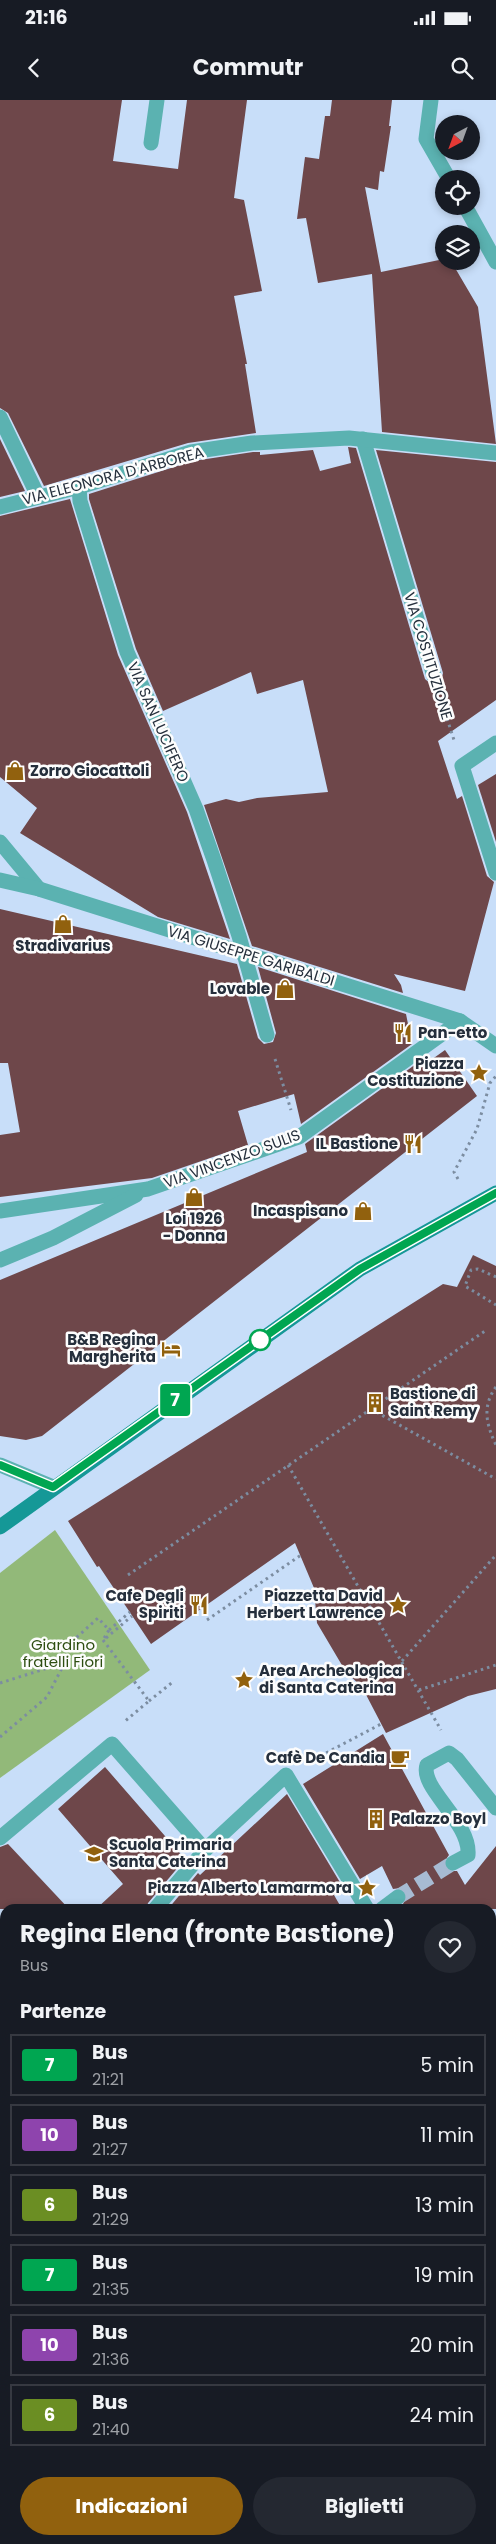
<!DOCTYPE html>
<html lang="it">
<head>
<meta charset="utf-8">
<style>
  body { margin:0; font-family:Poppins,sans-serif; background:#242831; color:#f1f3f6; height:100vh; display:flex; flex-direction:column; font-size:19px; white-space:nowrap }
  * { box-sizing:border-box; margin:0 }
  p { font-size:16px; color:#9ea1a6 }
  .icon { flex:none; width:28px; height:28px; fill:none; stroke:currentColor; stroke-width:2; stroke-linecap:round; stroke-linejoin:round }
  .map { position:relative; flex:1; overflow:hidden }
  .details { position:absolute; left:0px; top:1804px; width:496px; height:641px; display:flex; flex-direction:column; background:#171b24; border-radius:15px 15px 0 0; box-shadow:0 2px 8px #0003 }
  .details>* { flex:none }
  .badge { padding:0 10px; border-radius:4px; font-size:18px; line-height:32px }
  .needle { width:32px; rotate:221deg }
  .fabs { position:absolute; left:435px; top:15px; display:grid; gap:10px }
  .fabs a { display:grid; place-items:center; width:45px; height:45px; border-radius:50%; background:#171b24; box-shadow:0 2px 8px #0003; font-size:25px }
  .map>.badge { position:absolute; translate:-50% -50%; box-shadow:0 0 0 2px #fff }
  h2 { padding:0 20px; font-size:19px; line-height:45px }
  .round { display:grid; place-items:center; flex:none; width:52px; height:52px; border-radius:26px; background:#242831 }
  .headline { display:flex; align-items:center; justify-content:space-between; height:85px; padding:0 20px }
  h1 { font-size:24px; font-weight:700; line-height:38px }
  .action { display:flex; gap:10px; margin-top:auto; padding:10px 20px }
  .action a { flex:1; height:58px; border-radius:30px; background:#91610e; color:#fff; font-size:20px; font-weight:700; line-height:58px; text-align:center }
  .action a+a { background:#242831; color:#f1f3f6 }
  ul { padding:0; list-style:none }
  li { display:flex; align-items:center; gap:15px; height:62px; margin:0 10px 8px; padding:0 10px; border:2px solid #363941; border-radius:0px }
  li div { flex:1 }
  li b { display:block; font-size:19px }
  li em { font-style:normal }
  li .badge { min-width:55px; font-weight:700; text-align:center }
  .status { display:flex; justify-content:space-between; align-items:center; height:35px; padding:0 25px; background:#171b24; direction:ltr }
  .status svg { height:14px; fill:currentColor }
  header { display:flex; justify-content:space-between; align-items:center; height:65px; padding:0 20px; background:#171b24; font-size:22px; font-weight:700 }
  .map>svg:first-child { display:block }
  .green { fill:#92b979 }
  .building { fill:#6e474a }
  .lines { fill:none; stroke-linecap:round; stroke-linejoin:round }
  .street-tunnel { stroke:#a7bbd3; stroke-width:15; stroke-dasharray:15 8; stroke-linecap:butt }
  .path { stroke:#7c8da1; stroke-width:3; stroke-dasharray:2.5 4; stroke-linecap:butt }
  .street { stroke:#5bb2b1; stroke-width:15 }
  .secondary { stroke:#159897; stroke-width:15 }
  .line-casing { stroke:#fff; stroke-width:11 }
  .line { stroke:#00a651; stroke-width:8 }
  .stop-dot { fill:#fff; stroke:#00a651; stroke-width:2.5 }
  .labels { text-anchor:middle; stroke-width:5; stroke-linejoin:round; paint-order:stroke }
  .street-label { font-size:15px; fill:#252f3c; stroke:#fdfdfd }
  .poi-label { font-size:15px; font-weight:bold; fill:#252f3c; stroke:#fdfdfd; text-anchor:end }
  .park-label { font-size:15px; fill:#2e4e12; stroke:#fdfdfd }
</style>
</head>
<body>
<div class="status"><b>21:16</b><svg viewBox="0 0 49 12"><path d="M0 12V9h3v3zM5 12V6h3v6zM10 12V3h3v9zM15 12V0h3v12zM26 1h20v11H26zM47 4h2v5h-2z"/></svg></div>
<header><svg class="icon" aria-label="back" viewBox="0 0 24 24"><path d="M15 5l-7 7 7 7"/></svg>Commutr<svg class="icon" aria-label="search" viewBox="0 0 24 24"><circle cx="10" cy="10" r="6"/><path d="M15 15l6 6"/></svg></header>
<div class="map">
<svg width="496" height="2444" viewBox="0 0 496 2444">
  <rect width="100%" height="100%" fill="#c8def9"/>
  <polygon class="green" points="55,1430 150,1570 0,1678 0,1473"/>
  <g class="building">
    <polygon points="0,0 122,0 113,61 178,69 187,0 247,0 234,98 244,100 262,191 234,196 247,264 245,264 256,333 188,343 44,386 8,313 0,308"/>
    <polygon points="332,0 392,0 389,26 391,26 384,72 380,71 378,90 365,87 381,172 444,159 451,161 478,207 496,344 382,332 372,174 318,183 306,118 297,119 305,57 319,59 325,16 330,16"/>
    <polygon points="0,339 25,391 0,397"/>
    <polygon points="348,347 356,348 425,579 432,585 441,582 443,573 376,350 496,362 496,600 438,641 457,699 462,696 487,776 494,782 465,891 394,874 401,885 403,893 252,846 204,705 226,699 239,702 257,698 328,692 303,580 257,594 251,572 163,611 136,549 89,399 89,394 193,361 253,352 260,352 260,355 313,350 320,371 351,363"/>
    <polygon points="70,399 118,555 187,712 230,839 158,817 20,733 37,708 0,677 0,416"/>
    <polygon points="496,674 496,742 478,685"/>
    <polygon points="0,809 237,864 258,938 264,944 273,942 276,933 258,867 406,914 412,944 301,1024 294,994 238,1011 248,1045 152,1078 0,1097 0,1035 20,1032 8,963 0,963"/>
    <polygon points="445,950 477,996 42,1336 26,1340 0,1336 0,1180 307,1052 305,1044 416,964 417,970"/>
    <polygon points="473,1155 496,1166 496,1589 468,1596 386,1633 362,1587 346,1572 317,1523 314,1488 295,1443 151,1544 99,1466 97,1467 68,1421 443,1184 457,1187"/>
    <polygon points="383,1634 449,1755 444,1762 448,1771 457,1771 465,1785 496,1746 496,1809 403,1809 402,1806 407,1796 406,1792 401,1788 393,1789 382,1766 360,1779 303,1684"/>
    <polygon points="105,1667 185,1759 148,1803 146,1809 96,1809 123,1784 58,1709"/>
    <polygon points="287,1694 344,1789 334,1795 342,1809 168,1809 198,1773 200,1775"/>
    <polygon points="8,1744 69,1809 0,1809 0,1747"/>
  </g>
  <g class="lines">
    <polyline class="street-tunnel" points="398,1797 453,1763"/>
    <g class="path">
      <polyline points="441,600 454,640"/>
      <polyline points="275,959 291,1010"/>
      <polyline points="458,1079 454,1072 477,1029 490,983 496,976"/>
      <polyline points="496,1177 478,1169 471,1170 465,1186 496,1205"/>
      <path d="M 496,1287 C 482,1306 486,1324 496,1345"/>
      <polyline points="371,1309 496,1379"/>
      <polyline points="288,1365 441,1630"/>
      <polyline points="128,1475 485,1231"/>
      <polyline points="207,1520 301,1455"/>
      <polyline points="109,1530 130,1512"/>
      <polyline points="106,1538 132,1516"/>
      <polyline points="103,1540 149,1601 124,1622"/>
      <polyline points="402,1561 496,1455"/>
      <polyline points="0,1583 64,1563 66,1547 98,1518 109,1530 103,1540"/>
      <polyline points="419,1590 496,1565"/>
      <polyline points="149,1601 174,1581"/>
      <polyline points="0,1637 47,1597 64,1564"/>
      <polyline points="309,1662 381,1624"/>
    </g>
    <g class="street">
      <polyline points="431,0 426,39 449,79"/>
      <polyline points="151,43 157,0"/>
      <polyline points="465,106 496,162"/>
      <polyline points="0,317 38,396"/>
      <polyline points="363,339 434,576"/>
      <polyline points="79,387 80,401 127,552 196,709 214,760 239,836 267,935"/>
      <polyline points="0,407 79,387 191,352 252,343 349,338 496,353"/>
      <polyline points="496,643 462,666 496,773"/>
      <polyline points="0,742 39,789"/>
      <polyline points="0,780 39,789 460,921 496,946"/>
      <polyline points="0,1111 148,1089 299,1037 460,921"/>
      <polyline points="0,1160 53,1138 136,1095"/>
      <polyline points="0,1365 53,1387"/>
      <polyline points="0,1738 112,1644 205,1750"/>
      <path d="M 453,1763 L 468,1755 C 471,1722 419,1688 427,1665 L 449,1653 L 457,1659 L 496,1708"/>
      <polyline points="155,1809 205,1750 286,1675 367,1809"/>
      <polyline points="382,1809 398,1797"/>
      <polyline points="0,2001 5,1995"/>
      <polyline points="491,2228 496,2218"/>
      <polyline points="0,2265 5,2260"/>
      <polyline points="51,2444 54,2440"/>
      <polyline points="218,2444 219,2440"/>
      <polyline points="403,2444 405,2440"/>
    </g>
    <polyline class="secondary" points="0,1427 360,1169 496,1093"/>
  </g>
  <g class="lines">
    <g class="line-casing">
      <polyline id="line" points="0,1365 53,1387 360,1169 496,1093"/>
    </g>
    <use href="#line" class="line"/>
  </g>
  <defs>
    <g id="shop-bare" transform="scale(1.5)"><path d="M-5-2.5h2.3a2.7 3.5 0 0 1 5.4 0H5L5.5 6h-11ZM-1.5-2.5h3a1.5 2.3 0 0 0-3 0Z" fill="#91610e" stroke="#fdfdfd" stroke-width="2.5" paint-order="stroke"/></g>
    <g id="restaurant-bare" transform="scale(1.5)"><path d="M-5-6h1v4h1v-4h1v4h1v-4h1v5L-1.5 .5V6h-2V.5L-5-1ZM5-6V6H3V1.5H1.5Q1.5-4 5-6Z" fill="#91610e" stroke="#fdfdfd" stroke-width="2.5" paint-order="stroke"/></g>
    <g id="sight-bare" transform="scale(1.5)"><path d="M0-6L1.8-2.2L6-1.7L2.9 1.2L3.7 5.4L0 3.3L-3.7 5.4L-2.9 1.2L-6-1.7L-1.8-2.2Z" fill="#91610e" stroke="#fdfdfd" stroke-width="2.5" paint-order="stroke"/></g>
    <g id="hotel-bare" transform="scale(1.5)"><path d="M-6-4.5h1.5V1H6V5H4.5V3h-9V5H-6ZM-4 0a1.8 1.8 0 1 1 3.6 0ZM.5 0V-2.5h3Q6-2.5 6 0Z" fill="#91610e" stroke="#fdfdfd" stroke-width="2.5" paint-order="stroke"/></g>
    <g id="building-bare" transform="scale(1.5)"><path d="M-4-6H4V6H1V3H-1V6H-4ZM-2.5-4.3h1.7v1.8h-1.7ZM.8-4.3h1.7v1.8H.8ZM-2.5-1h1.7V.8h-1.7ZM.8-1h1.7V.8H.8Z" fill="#91610e" stroke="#fdfdfd" stroke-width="2.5" paint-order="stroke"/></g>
    <g id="cafe-bare" transform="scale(1.5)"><path d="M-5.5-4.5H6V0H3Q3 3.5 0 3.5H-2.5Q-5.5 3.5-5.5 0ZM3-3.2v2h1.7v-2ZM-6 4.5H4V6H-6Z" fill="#91610e" stroke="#fdfdfd" stroke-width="2.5" paint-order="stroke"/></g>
    <g id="school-bare" transform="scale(1.5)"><path d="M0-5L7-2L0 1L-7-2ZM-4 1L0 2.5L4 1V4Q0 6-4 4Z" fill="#91610e" stroke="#fdfdfd" stroke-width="2.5" paint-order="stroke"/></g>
  </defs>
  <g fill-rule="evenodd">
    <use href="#shop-bare" x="15" y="671"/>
    <use href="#shop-bare" x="63" y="824"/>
    <use href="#shop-bare" x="285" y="889"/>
    <use href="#restaurant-bare" x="403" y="933"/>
    <use href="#sight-bare" x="479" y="973"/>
    <use href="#restaurant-bare" x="413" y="1044"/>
    <use href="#shop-bare" x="194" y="1097"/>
    <use href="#shop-bare" x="363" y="1111"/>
    <use href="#hotel-bare" x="171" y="1249"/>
    <use href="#building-bare" x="375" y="1303"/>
    <use href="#restaurant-bare" x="199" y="1505"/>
    <use href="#sight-bare" x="398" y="1505"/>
    <use href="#sight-bare" x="244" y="1580"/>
    <use href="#cafe-bare" x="400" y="1658"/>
    <use href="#building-bare" x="376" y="1719"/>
    <use href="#school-bare" x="94" y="1754"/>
    <use href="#sight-bare" x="367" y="1788"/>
  </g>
  <circle class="stop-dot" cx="260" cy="1240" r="10"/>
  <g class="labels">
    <g class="street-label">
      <text transform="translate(113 376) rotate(-15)" y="5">VIA ELEONORA D'ARBOREA</text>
      <text transform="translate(428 556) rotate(73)" y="5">VIA COSTITUZIONE</text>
      <text transform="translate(158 622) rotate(66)" y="5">VIA SAN LUCIFERO</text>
      <text transform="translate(251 856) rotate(17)" y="5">VIA GIUSEPPE GARIBALDI</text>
      <text transform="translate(232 1059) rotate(-20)" y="5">VIA VINCENZO SULIS</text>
    </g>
    <g class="poi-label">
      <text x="30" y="676" text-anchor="start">Zorro Giocattoli</text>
      <text x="63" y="851" text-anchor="middle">Stradivarius</text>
      <text x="270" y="894">Lovable</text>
      <text x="418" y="938" text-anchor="start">Pan-etto</text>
      <text x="464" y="969">Piazza<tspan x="464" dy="17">Costituzione</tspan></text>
      <text x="398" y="1049">IL Bastione</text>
      <text x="348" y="1116">Incaspisano</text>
      <text x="194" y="1124" text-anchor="middle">Loi 1926<tspan x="194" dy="17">- Donna</tspan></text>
      <text x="156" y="1245">B&amp;B Regina<tspan x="156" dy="17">Margherita</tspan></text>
      <text x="390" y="1299" text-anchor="start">Bastione di<tspan x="390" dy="17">Saint Remy</tspan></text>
      <text x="184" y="1501">Cafe Degli<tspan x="184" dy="17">Spiriti</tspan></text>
      <text x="383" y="1501">Piazzetta David<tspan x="383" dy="17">Herbert Lawrence</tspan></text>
      <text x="259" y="1576" text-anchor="start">Area Archeologica<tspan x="259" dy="17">di Santa Caterina</tspan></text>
      <text x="385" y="1663">Cafè De Candia</text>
      <text x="391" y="1724" text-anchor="start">Palazzo Boyl</text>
      <text x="109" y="1750" text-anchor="start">Scuola Primaria<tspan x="109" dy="17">Santa Caterina</tspan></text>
      <text x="352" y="1793">Piazza Alberto Lamarmora</text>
    </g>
    <g class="park-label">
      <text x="63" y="1550">Giardino<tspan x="63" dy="17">fratelli Fiori</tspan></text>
    </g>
  </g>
</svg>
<div class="fabs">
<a><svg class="needle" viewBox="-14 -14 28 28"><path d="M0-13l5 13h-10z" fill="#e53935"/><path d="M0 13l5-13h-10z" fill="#9ea1a6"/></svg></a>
<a><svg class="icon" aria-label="locate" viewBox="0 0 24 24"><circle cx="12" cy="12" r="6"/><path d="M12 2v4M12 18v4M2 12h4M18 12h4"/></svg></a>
<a><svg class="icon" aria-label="layers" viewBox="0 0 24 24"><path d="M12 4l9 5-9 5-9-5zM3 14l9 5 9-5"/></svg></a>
</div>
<b class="badge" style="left:175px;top:1300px;background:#00a651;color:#fff">7</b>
<section class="details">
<div class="headline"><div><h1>Regina Elena (fronte Bastione)</h1><p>Bus</p></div><a class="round"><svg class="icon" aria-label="heart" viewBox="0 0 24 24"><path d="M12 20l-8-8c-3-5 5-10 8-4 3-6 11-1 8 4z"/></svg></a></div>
<h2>Partenze</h2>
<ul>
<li><span class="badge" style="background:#00a651;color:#fff">7</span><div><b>Bus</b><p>21:21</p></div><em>5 min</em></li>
<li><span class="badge" style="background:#8e44ad;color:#fff">10</span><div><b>Bus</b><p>21:27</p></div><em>11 min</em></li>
<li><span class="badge" style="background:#6b8e23;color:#fff">6</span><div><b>Bus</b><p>21:29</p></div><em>13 min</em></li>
<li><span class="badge" style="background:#00a651;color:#fff">7</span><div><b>Bus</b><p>21:35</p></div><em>19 min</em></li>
<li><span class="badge" style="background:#8e44ad;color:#fff">10</span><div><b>Bus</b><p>21:36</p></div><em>20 min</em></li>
<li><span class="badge" style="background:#6b8e23;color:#fff">6</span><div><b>Bus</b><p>21:40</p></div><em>24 min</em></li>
</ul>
<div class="action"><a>Indicazioni</a><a>Biglietti</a></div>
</section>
</div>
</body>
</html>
